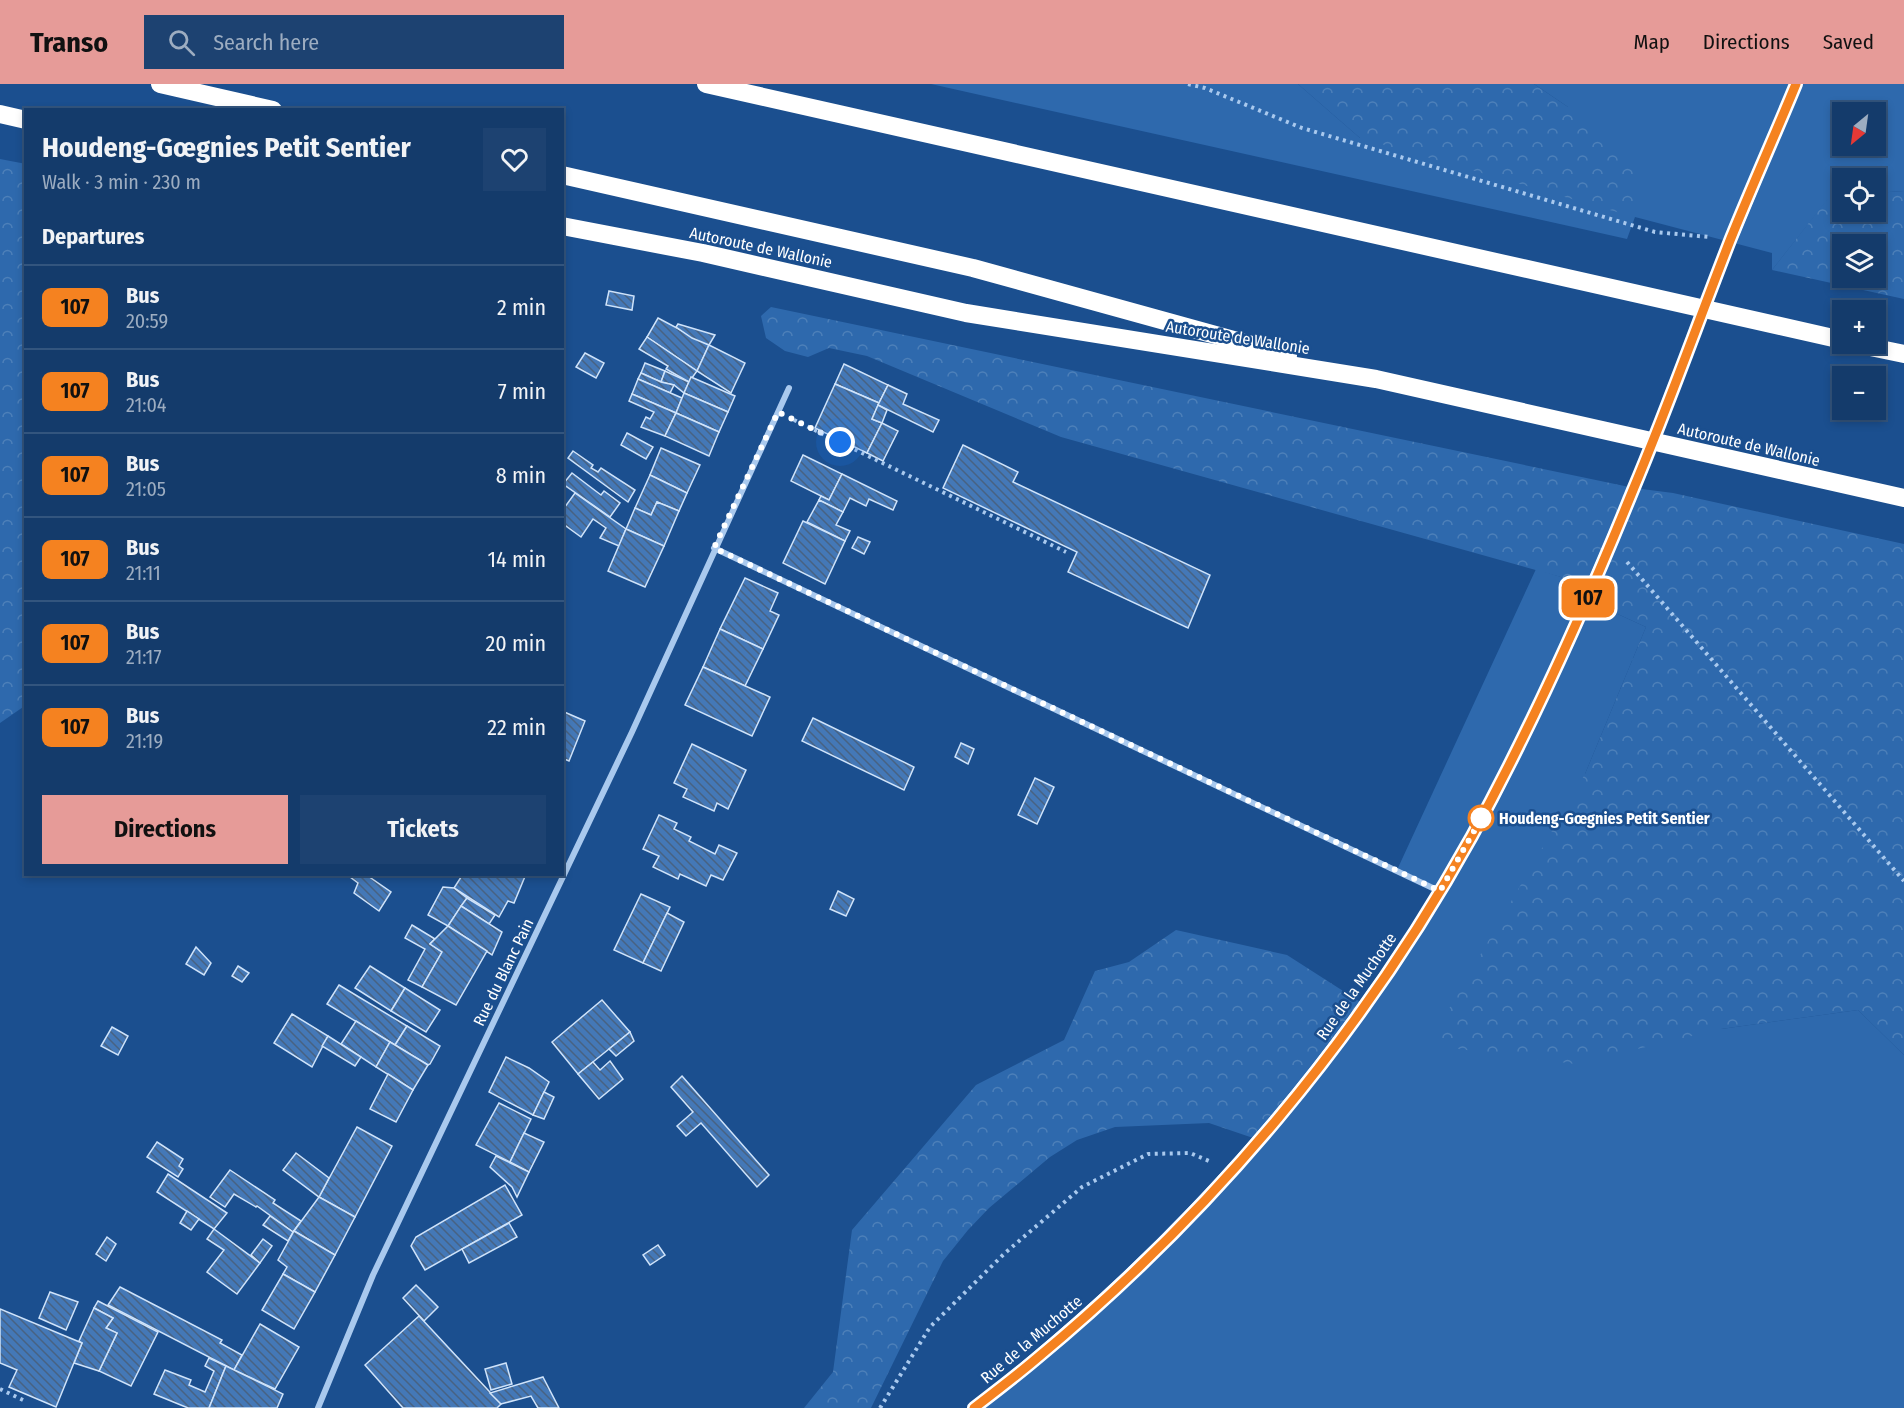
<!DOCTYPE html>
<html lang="en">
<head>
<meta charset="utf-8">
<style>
  body { margin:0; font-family:"Fira Sans Condensed",sans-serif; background:#1d4271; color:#f1f3f6; height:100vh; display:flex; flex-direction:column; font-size:22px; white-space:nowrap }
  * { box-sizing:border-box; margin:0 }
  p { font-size:20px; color:#9dadc1 }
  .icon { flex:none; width:33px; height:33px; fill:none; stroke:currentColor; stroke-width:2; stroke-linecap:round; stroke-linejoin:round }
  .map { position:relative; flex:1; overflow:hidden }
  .details { position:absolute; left:24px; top:24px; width:540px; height:768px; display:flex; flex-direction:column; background:#143b6b; border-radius:0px; box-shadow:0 3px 9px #0003,0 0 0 2px #33557e }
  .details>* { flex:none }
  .badge { padding:0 12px; border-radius:9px; font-size:21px; line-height:39px }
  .needle { width:39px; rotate:209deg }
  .tools { position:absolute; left:1832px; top:18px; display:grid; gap:12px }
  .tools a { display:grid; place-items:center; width:54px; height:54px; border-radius:0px; background:#143b6b; box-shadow:0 3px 9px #0003,0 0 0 2px #33557e; font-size:30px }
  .you { position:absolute; width:30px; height:30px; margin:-15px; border:4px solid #fff; border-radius:50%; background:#1a73e8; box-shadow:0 0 0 9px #1a73e833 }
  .map>.badge { position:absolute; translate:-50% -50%; box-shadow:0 0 0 3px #fff }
  h2 { padding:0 18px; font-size:22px; line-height:54px }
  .round { display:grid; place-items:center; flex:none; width:63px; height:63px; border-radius:0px; background:#1d4271 }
  .summary { display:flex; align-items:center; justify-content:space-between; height:102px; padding:0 18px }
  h1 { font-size:28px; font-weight:700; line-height:45px }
  .primary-button { display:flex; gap:12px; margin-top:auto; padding:12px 18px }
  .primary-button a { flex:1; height:69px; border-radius:0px; background:#e69b98; color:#111; font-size:24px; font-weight:700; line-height:69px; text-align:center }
  .primary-button a+a { background:#1d4271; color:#f1f3f6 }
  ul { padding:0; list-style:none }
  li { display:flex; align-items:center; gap:18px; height:84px; padding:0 18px; border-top:2px solid #33557e }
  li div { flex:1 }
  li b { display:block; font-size:22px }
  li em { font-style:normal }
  li .badge { min-width:66px; font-weight:700; text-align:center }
  header { display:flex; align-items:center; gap:36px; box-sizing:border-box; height:84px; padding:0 30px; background:#e69b98; color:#111 }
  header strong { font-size:28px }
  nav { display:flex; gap:33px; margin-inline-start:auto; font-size:21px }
  .search { width:420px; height:54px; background:#1d4271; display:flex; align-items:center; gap:15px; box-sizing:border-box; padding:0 21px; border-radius:0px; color:#9dadc1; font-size:22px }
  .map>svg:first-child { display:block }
  .green { fill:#2e69ad; fill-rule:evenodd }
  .forest { fill:url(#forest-crowns); fill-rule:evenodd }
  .building { fill:url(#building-back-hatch); stroke:#cfe3fa; stroke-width:1.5 }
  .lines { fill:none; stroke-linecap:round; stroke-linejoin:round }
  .secondary-tunnel { stroke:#3d69a0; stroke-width:12; stroke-dasharray:12 6; stroke-linecap:butt }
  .path { stroke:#a9c9ee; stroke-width:4; stroke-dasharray:3 4.5; stroke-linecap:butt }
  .street { stroke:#a9c9ee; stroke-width:6 }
  .secondary { stroke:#d6e6fa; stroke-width:12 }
  .highway { stroke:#fff; stroke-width:18 }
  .line-casing { stroke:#fff; stroke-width:14 }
  .line { stroke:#f58220; stroke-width:9 }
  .walk { stroke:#fff; stroke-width:6; stroke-dasharray:0 10.8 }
  .stop-dot { fill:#fff; stroke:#f58220; stroke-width:3 }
  .labels { text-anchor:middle; stroke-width:5; stroke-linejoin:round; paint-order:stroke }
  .street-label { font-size:16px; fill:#fff; stroke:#1b4f8f }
  .stop-label { font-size:16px; font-weight:bold; fill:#fff; stroke:#1b4f8f; text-anchor:start }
</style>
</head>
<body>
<header>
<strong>Transo</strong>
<div class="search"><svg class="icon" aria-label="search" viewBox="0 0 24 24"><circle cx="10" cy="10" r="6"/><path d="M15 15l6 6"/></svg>Search here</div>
<nav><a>Map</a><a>Directions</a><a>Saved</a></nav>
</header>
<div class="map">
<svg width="1904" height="1324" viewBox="0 0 1904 1324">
  <defs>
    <pattern id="forest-crowns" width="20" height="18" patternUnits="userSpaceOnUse" patternTransform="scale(1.5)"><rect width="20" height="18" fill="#2e69ad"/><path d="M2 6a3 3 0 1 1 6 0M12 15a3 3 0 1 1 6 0" fill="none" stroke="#4d80b9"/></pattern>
    <pattern id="building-back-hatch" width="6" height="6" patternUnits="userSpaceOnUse" patternTransform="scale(1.5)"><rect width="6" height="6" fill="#4478b7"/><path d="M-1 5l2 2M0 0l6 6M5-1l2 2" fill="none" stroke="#486282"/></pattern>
  </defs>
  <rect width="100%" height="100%" fill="#1b4f8f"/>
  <g class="green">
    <path d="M 931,0 L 1298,0 L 1360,54 L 1568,23 L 1534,0 L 1904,0 L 1904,107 L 1875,109 L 1875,94 L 1842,94 L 1842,112 L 1829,114 L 1772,186 L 1772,169 L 1635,133 L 1627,155 ZM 1842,28 L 1875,28 L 1875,62 L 1842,62 Z"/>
    <polygon points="1536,485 1561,493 1587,516 1646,543 1585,690 1721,945 1858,926 1904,971 1904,1324 974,1324 1088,1230 1279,1033 1440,807 1397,786"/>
  </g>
  <g class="forest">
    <polygon points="1298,0 1534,0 1568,23 1635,84 1634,133 1360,54"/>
    <polygon points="0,75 26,80 26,621 0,639"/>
    <path d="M 1904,107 L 1904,215 L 1772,186 L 1829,113 L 1842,112 L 1842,128 L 1875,128 L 1875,109 ZM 1875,160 L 1875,194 L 1842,194 L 1842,160 Z"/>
    <polygon points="771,223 1634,404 1673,409 1904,460 1904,971 1858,926 1721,945 1575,980 1428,961 1585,690 1646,543 1587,516 1561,493 1061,353 867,272 829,264 808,273 785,267 766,254 761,232"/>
    <polygon points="1176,846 1287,871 1365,921 1259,1056 1209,1039 1115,1043 1077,1056 1050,1073 989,1124 968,1146 943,1177 871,1324 804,1324 833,1288 852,1146 976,1001 1064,956 1095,887 1129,878"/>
  </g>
  <g class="building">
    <polygon points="609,207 634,212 632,226 606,221"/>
    <polygon points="658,234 709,261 697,287 647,253"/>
    <polygon points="678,240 715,251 709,261 692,254 676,243"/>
    <polygon points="647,253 697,287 689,298 666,285 668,282 639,265"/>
    <polygon points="709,261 745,279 731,309 697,287"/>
    <polygon points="585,269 604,279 596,294 576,283"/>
    <polygon points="645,279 665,287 661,298 641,289"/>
    <polygon points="844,280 888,301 879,319 835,300"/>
    <polygon points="665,287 689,298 684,309 674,301 661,298"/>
    <polygon points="641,289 661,298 674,301 670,309 638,295"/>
    <polygon points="691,293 735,312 728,328 684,309"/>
    <polygon points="638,295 682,314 676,329 632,310"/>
    <polygon points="835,300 879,319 872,335 882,339 867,369 815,344"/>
    <polygon points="888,301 907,310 903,320 939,336 933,348 878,321"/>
    <polygon points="684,309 728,328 719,348 676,329"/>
    <polygon points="632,310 676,329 665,352 641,343 646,333 650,335 654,328 629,317"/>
    <polygon points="878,321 887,326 882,339 872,335"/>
    <polygon points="676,329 719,348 709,372 665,352"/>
    <polygon points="882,339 898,347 883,377 867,369"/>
    <polygon points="627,349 653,363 646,375 621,361"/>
    <polygon points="963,361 1018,388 1013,398 1210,491 1188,544 1068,488 1077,468 943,404"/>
    <polygon points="661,364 700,381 687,409 650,391"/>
    <polygon points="573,367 593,381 591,384 598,388 601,384 635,406 628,418 568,374"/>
    <polygon points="803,371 842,390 829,416 791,397"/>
    <polygon points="572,389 601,411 604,407 620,419 610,433 563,400"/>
    <polygon points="842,390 897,417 893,426 869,415 866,422 850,414 843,428 819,416 821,412 829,416"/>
    <polygon points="650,391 687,409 679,427 657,418 651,431 635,424"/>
    <polygon points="575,409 626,445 619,462 600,454 606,444 593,435 581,453 562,439 562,427"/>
    <polygon points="819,416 843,428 836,441 850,447 845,457 807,438"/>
    <polygon points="657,418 679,427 664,462 626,445 635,424 651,431"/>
    <polygon points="803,437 845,457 825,500 783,479"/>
    <polygon points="626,445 664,462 645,503 608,487"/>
    <polygon points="858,453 870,458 864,470 852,464"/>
    <polygon points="745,494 778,509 770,527 779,531 763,565 720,545"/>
    <polygon points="720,545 763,565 745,602 703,583"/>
    <polygon points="703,583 770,613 752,652 685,621"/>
    <polygon points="562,627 585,637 569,677 562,674"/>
    <polygon points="813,634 914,683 904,706 802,657"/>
    <polygon points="961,659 974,665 968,680 955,673"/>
    <polygon points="692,660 746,686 728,725 717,719 714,727 683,713 687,705 674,699"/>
    <polygon points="1035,694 1054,703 1037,740 1018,731"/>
    <polygon points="659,731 677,739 674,745 691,753 689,757 715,770 719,761 737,769 723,796 711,791 706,802 680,790 678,795 653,783 659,772 643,765"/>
    <polygon points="346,790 365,790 391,808 379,827 354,809 358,799"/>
    <polygon points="463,790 526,790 514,819 508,817 499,833 454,804"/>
    <polygon points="443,803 454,804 467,814 448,842 428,831"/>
    <polygon points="838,807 854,815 846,832 830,825"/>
    <polygon points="641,810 670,823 643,879 614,866"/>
    <polygon points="467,814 495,831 489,840 461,822"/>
    <polygon points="461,822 502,848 492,871 448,842"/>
    <polygon points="667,829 684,838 661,887 643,879"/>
    <polygon points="412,841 435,855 430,860 442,868 422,903 408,896 425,865 405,854"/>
    <polygon points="448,842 487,867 456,921 422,903 442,868 430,860"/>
    <polygon points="196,863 211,879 204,891 186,880"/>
    <polygon points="238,882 249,889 242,898 232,892"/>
    <polygon points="370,882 405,904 391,927 355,904"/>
    <polygon points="339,901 407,942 395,961 327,920"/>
    <polygon points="405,904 440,926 426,948 391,927"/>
    <polygon points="602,916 630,948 578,990 552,958"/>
    <polygon points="292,930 328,952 312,983 274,959"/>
    <polygon points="356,937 390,958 376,983 341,960"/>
    <polygon points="407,942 440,962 430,980 428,981 395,961"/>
    <polygon points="112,943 128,952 118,971 101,962"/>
    <polygon points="630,948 634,957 616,972 609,965"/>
    <polygon points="328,952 361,973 355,982 322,962"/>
    <polygon points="390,958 428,981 413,1006 376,983"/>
    <polygon points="506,973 529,984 549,998 533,1031 489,1008"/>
    <polygon points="610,977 623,995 599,1015 578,990 593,978 600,986"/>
    <polygon points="388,990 413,1006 396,1038 370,1025"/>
    <polygon points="682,992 769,1091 757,1103 701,1039 686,1052 677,1042 693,1028 671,1003"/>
    <polygon points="544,1008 554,1013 544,1035 533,1031"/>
    <polygon points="499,1019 531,1035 510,1078 476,1061"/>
    <polygon points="357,1043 392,1062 355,1133 319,1113"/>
    <polygon points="524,1049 544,1058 529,1088 510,1078"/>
    <polygon points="157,1058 183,1075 179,1082 183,1085 178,1093 147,1073"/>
    <polygon points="296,1069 329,1094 319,1113 283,1086"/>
    <polygon points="496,1072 529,1088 517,1113 512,1103 490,1083"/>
    <polygon points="230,1086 275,1116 273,1119 301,1137 293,1148 257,1122 256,1123 234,1110 225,1123 210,1113"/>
    <polygon points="168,1090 227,1129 214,1145 157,1108"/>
    <polygon points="505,1101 522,1131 425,1186 411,1162 416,1153"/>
    <polygon points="319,1113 355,1133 335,1171 294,1147"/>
    <polygon points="187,1127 199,1135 191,1146 180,1139"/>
    <polygon points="270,1132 293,1148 288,1157 263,1141"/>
    <polygon points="509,1139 517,1153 469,1179 462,1165"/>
    <polygon points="214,1145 260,1179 237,1210 207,1188 224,1166 207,1155"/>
    <polygon points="294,1147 335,1171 315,1208 283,1190 287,1183 278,1176"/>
    <polygon points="107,1153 116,1160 106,1177 96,1170"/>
    <polygon points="263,1155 272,1162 260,1179 251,1171"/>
    <polygon points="658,1161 665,1171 650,1181 643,1171"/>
    <polygon points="283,1190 315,1208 294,1245 262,1226"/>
    <polygon points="416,1201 438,1223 424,1237 403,1214"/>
    <polygon points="120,1203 222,1256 220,1259 242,1271 234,1286 108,1221"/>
    <polygon points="50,1208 78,1218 66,1246 39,1234"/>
    <polygon points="98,1217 158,1248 131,1302 99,1287 117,1249 106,1244 113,1234 94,1224"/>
    <polygon points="94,1224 113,1234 106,1244 117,1249 99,1287 74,1279 82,1259 79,1257"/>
    <polygon points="0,1225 82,1259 56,1323 9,1303 17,1286 0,1279"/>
    <polygon points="419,1232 501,1320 497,1324 403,1324 365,1281"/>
    <polygon points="260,1240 299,1263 275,1305 234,1286"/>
    <polygon points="209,1274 226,1282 209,1324 188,1324 154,1310 165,1286 191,1296 189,1301 205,1308 214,1287 205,1282"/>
    <polygon points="506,1279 512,1300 491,1306 485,1285"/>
    <polygon points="226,1282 283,1310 277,1324 209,1324"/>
    <polygon points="543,1293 559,1324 538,1324 531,1312 501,1320 490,1309"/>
  </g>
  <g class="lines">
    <polyline class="secondary-tunnel" points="1634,404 1731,155"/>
    <g class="path">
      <polyline points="1188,0 1205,4 1302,44 1655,148 1709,153"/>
      <polyline points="794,336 1066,468"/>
      <polyline points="1627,478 1904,797"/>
      <polyline points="0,1305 25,1317"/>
      <polyline points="880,1324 930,1243 1005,1169 1082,1103 1148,1070 1190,1069 1209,1077"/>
    </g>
    <g class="street">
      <polyline points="714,464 1439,807"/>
      <polyline points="318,1324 373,1191 632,648 789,304"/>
    </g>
    <g class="secondary">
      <polyline points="1731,155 1796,0"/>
      <path d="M 974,1324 C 1175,1168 1346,977 1471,754 C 1534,641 1584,522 1634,404"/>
    </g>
    <g class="highway">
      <polyline points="160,0 273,26"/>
      <polyline points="706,0 1842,256"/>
      <polyline points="0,30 26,36"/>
      <polyline points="562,91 973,184 1288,271"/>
      <polyline points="562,142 703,169 966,229 1376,295 1904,414"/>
      <polyline points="1856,260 1904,270"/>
    </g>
  </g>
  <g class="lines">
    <g class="line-casing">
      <path id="line" d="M 974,1324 C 995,1308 1016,1292 1036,1275 C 1211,1130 1362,951 1472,752 C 1533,640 1585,524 1633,406 C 1668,323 1698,238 1731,154 C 1752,102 1775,51 1796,0"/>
    </g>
    <use href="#line" class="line"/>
    <polyline class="walk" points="840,358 778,328 714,464 1440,807 1482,733 1481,734"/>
  </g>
  <circle class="stop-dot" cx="1481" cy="734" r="12"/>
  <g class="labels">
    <g class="street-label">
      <text transform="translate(761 163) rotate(12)" y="6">Autoroute de Wallonie</text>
      <text transform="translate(1238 253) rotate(9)" y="6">Autoroute de Wallonie</text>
      <text transform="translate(1749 360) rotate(13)" y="6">Autoroute de Wallonie</text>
      <text transform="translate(503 888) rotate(-64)" y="6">Rue du Blanc Pain</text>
      <text transform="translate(1356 902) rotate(-55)" y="6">Rue de la Muchotte</text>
      <text transform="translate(1031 1255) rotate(-40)" y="6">Rue de la Muchotte</text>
    </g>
    <g class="stop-label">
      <text x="1499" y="740">Houdeng-Gœgnies Petit Sentier</text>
    </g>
  </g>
</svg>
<div class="tools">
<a><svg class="needle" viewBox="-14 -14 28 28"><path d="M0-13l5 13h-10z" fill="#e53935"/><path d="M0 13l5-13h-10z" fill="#9dadc1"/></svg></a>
<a><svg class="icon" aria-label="locate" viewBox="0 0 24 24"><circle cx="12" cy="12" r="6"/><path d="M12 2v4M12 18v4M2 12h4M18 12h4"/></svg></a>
<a><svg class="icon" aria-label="layers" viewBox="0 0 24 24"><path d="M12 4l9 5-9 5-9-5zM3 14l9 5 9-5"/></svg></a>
<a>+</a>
<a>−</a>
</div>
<div class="you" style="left:840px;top:358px"></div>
<b class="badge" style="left:1588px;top:514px;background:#f58220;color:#111">107</b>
<section class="details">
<div class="summary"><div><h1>Houdeng-Gœgnies Petit Sentier</h1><p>Walk · 3 min · 230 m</p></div><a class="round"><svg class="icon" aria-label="heart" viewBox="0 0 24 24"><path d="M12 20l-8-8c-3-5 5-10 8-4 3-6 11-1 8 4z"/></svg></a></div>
<h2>Departures</h2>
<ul>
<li><span class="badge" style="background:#f58220;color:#111">107</span><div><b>Bus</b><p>20:59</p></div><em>2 min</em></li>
<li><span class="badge" style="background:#f58220;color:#111">107</span><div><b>Bus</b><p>21:04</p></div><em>7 min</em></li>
<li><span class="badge" style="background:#f58220;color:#111">107</span><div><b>Bus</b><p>21:05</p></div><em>8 min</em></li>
<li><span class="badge" style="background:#f58220;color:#111">107</span><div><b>Bus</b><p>21:11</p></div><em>14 min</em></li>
<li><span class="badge" style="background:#f58220;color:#111">107</span><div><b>Bus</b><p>21:17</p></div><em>20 min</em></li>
<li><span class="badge" style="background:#f58220;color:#111">107</span><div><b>Bus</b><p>21:19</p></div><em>22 min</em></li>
</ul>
<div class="primary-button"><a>Directions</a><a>Tickets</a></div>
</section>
</div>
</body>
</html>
